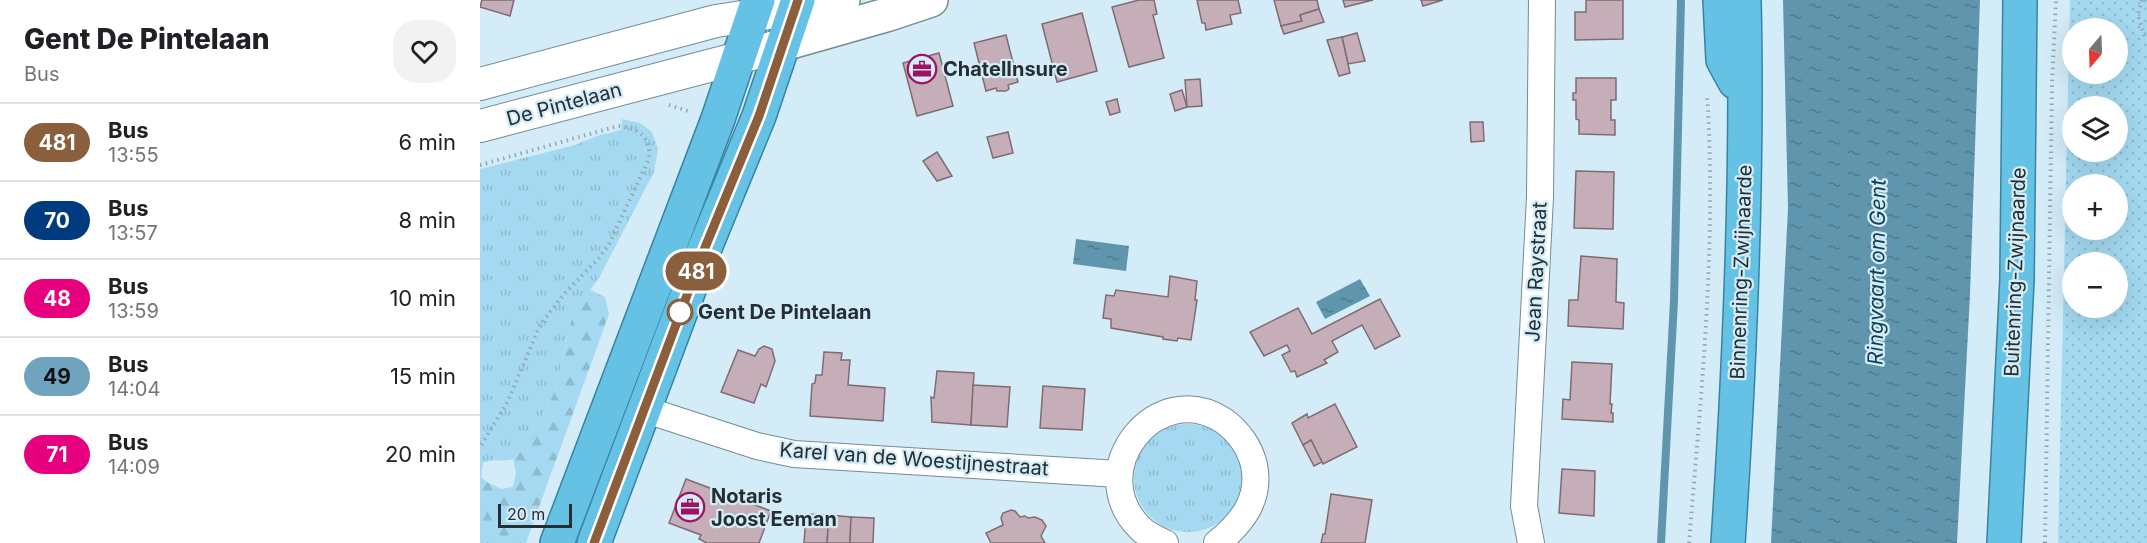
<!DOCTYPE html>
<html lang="en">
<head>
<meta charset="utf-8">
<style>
  body { margin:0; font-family:Inter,sans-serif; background:#f2f2f2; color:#202124; height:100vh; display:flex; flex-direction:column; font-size:22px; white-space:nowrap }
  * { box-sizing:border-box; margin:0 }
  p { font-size:20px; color:#757577 }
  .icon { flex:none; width:33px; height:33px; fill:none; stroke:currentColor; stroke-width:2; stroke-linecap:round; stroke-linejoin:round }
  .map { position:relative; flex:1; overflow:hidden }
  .panel { display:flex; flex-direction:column; background:#fff; width:480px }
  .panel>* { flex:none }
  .badge { padding:0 12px; border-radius:20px; font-size:21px; line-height:39px }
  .needle { width:39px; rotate:199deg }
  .tools { position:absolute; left:1582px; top:18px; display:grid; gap:12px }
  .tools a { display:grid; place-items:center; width:66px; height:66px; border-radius:50%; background:#fff; box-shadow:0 6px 24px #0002; font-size:30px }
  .scale { position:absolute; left:18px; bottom:15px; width:74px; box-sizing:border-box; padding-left:6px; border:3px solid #252f33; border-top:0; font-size:16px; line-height:21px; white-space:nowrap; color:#252f33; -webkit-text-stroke:4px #d3ecf7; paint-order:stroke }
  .map>.badge { position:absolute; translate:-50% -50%; box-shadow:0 0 0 3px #fff }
  .round { display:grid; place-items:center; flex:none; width:63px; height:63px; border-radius:24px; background:#f2f2f2 }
  .head { display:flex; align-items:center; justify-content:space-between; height:102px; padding:0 24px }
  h1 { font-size:28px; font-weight:800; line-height:45px }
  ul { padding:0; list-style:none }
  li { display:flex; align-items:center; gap:18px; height:78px; padding:0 24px; border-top:2px solid #e0e0e0 }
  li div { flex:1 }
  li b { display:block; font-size:22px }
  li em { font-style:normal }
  li .badge { min-width:66px; font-weight:700; text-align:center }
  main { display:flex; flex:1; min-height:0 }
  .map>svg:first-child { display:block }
  .grass { fill:url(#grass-tufts) }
  .forest { fill:url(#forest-firs) }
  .park { fill:url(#park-dots); fill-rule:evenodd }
  .water { fill:url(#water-ripples) }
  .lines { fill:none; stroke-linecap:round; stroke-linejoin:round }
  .stream { stroke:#6096ad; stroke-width:8 }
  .building { fill:#c5aeb7; stroke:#806b73; stroke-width:1.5 }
  .minor-casing { stroke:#748b95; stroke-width:28 }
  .tertiary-casing { stroke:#748b95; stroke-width:34 }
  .secondary-casing { stroke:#748b95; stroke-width:36 }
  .trunk-casing { stroke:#3784a2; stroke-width:36 }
  .path { stroke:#93a7af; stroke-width:4; stroke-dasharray:1.5 4.5; stroke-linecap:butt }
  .minor { stroke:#fff; stroke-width:26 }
  .tertiary { stroke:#fff; stroke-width:32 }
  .secondary { stroke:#fff; stroke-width:33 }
  .trunk { stroke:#66c2e4; stroke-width:33 }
  .line-casing { stroke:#fff; stroke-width:14 }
  .line { stroke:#8b5e3c; stroke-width:9 }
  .stop-dot { fill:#fff; stroke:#8b5e3c; stroke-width:3 }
  .labels { text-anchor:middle; stroke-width:4.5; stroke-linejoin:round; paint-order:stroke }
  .poi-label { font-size:20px; font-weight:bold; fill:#252f33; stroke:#d3ecf7; text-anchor:start }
  .street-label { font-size:20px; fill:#252f33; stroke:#d3ecf7 }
  .stop-label { font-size:20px; font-weight:bold; fill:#252f33; stroke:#d3ecf7; text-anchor:start }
  .water-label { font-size:21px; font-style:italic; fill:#124153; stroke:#d3ecf7 }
</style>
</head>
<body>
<main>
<section class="panel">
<div class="head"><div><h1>Gent De Pintelaan</h1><p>Bus</p></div><a class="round"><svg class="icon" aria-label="heart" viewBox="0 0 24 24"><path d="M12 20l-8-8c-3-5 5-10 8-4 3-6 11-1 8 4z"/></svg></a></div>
<ul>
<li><span class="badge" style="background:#8b5e3c;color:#fff">481</span><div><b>Bus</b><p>13:55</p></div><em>6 min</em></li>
<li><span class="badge" style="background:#003b80;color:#fff">70</span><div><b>Bus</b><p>13:57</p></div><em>8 min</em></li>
<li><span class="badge" style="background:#e6007e;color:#fff">48</span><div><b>Bus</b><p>13:59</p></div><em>10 min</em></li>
<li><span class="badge" style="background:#70a3bd;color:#111">49</span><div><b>Bus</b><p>14:04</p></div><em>15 min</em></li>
<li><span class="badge" style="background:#e6007e;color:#fff">71</span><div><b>Bus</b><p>14:09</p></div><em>20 min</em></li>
</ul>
</section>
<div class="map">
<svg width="1667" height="543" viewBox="0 0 1667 543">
  <defs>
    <pattern id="grass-tufts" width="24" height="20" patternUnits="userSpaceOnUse" patternTransform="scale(1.5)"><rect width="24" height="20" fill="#a4d9f1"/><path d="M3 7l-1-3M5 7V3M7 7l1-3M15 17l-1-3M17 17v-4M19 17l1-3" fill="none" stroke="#8dbbcf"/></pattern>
    <pattern id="forest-firs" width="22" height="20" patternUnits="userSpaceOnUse" patternTransform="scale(1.5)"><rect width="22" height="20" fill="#a4d9f1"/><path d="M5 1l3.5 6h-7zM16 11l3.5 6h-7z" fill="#8dbbcf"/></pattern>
    <pattern id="park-dots" width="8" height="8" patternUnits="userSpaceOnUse" patternTransform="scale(1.5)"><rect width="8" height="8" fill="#a4d9f1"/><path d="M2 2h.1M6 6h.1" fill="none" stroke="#8dbbcf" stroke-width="1.8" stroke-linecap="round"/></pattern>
    <pattern id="water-ripples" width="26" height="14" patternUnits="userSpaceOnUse" patternTransform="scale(1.5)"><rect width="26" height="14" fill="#6096ad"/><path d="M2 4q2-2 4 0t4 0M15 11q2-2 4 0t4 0" fill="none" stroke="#4f7b8d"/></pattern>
  </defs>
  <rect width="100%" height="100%" fill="#d3ecf7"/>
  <g class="grass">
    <path d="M 142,119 L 160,123 L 172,132 L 178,149 L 174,172 L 119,278 L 93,313 L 75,391 L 65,411 L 33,459 C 21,463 15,457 3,463 L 1,477 L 7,482 L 0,489 L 0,169 L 95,145 L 117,136 L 141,130 Z"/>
    <circle cx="708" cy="478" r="54"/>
  </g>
  <polygon class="forest" points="110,290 125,297 129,314 46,543 0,543 0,489 7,482 21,489 33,487 36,473 33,459 65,411 75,391 93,313"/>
  <path class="park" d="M 1590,0 L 1667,0 L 1667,543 L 1578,543 ZM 1593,28 L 1638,28 L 1638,74 L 1593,74 ZM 1593,106 L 1638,106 L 1638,152 L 1593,152 ZM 1593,184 L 1638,184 L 1638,230 L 1593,230 ZM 1593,262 L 1638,262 L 1638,308 L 1593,308 Z"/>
  <g class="water">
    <polygon points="1303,0 1500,0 1490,294 1477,543 1291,543 1308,208"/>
    <polygon points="596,239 649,246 646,271 593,264"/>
    <polygon points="880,279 890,296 845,319 836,302"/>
  </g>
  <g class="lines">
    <polyline class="stream" points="1181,543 1194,301 1201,0"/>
  </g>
  <g class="building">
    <polygon points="2,0 34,0 30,16 0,7"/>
    <polygon points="659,0 674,0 677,14 673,15 684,58 649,67 632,7"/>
    <polygon points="717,0 758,0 761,13 750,15 752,24 726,30 725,23 722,23"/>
    <polygon points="794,0 837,0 839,9 820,15 822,21 801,26"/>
    <polygon points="863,0 893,0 865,7"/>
    <polygon points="941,0 963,0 943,6"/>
    <polygon points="1106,0 1143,0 1143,39 1095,40 1095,12 1106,12"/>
    <polygon points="839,9 844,22 804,34 801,26 822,21 820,15"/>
    <polygon points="602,13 617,71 577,82 562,24"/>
    <polygon points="877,33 885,61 868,64 862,37"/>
    <polygon points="526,35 538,82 528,85 529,89 526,91 517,91 516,88 506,91 494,43"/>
    <polygon points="862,37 870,73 859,76 847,40"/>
    <polygon points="459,53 473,106 437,116 423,63"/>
    <polygon points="1096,78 1136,78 1136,100 1131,100 1131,120 1135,120 1135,135 1099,134 1099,120 1096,119 1096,100 1093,100 1093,93 1096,93"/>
    <polygon points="720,79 722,106 707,107 705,80"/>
    <polygon points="702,90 707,107 695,111 690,94"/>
    <polygon points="637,99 640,112 630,115 626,102"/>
    <polygon points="990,122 1003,122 1004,141 991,142"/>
    <polygon points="528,132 533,153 513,158 507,137"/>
    <polygon points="457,152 472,176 457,181 443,161"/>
    <polygon points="1096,171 1134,172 1133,229 1094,228"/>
    <polygon points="1101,256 1137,259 1136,302 1144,303 1143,329 1088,326 1089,300 1098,300"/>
    <polygon points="690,276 717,281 715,300 717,300 711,340 698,338 697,341 683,339 683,337 631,328 631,319 623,318 626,295 634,296 636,290 688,297"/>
    <polygon points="900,299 920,336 895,349 882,325 852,341 858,352 844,360 847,363 817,377 815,371 811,372 802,355 810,351 807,345 784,356 770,332 818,308 832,334"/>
    <polygon points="284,346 292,349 295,361 286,387 281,384 274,403 241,392 258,350 275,356 279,349"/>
    <polygon points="344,352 362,353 361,360 370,360 368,385 405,388 403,421 330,416 332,384 335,383 336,375 342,375"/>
    <polygon points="1092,362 1132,364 1130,404 1132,404 1131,413 1133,413 1133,422 1082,419 1083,399 1090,400"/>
    <polygon points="457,371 494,373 491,425 452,422 451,397 454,398"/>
    <polygon points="493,385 530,387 527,427 491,425"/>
    <polygon points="563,386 605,389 602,430 560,428"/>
    <polygon points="855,404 877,447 843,464 831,440 823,445 812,423 827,414 828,418"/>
    <polygon points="831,440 842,462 834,466 823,445"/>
    <polygon points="1082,469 1115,471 1114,516 1079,513"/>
    <polygon points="206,479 291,511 279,543 227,543 219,539 221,535 189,523"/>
    <polygon points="851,494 892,500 885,543 841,543 843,534 845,534"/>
    <polygon points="531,510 535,511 540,517 545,516 548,518 555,517 562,520 566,526 561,536 565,543 511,543 506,533 523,525 521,518 523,513"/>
    <polygon points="326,514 349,515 347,543 324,543"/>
    <polygon points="349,515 371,517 370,543 347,543"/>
    <polygon points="371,517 394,518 393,543 370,543"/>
  </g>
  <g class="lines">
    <g class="minor-casing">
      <g id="minor">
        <polyline points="163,409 277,446 314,454 639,474"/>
        <path d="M 685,543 C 677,539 667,535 661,529 C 601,471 677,376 744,421 C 759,432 770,448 774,465 C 781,499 762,523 737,543"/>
        <polyline points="1051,543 1044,506 1060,197 1062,0"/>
      </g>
    </g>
    <g class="tertiary-casing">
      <g id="tertiary">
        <polyline points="0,84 236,21 315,9"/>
        <polyline points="0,126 259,58 304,44"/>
      </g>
    </g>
    <g class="secondary-casing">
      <g id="secondary">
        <polyline points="315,9 363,0"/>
        <polyline points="304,44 406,15 451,0"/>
      </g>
    </g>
    <g class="trunk-casing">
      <g id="trunk">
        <polyline points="1240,0 1243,60 1255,82"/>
        <polyline points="77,543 238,119 278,0"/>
        <polyline points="114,543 224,250 279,116 318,0"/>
        <path d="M 1248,543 C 1260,362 1268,181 1264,0"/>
        <polyline points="1524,543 1537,279 1540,0"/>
      </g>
    </g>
    <g class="path">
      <polyline points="1662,0 1658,15 1665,38 1667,37"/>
      <polyline points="1665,0 1667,1"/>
      <polyline points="189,105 211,112"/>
      <path d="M 0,165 L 138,126 C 159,128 171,137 169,159 L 129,244 L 119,258 L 86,292 L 69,313 L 57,332 L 28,401 L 0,447"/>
      <path d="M 1209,543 C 1221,394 1237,243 1227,94"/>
      <polyline points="1565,543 1572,83 1576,0"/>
    </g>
    <use href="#minor" class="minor"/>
    <use href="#tertiary" class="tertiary"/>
    <use href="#secondary" class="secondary"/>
    <use href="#trunk" class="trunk"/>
  </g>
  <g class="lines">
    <g class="line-casing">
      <polyline id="line" points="114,543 224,250 279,116 318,0"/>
    </g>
    <use href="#line" class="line"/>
  </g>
  <defs>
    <g id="office-ring" transform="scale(1.5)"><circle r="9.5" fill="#d3ecf7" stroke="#9d1361" stroke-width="1.5"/><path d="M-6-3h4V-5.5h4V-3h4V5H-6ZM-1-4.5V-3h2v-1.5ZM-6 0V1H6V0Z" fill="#9d1361"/></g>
  </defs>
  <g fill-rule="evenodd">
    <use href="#office-ring" x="442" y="69"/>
    <use href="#office-ring" x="210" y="507"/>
  </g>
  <circle class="stop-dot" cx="200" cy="312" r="12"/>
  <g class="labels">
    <g class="poi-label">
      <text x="463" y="76">ChatelInsure</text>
      <text x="231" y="503">Notaris<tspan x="231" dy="23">Joost Eeman</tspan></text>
    </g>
    <g class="street-label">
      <text transform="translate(84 104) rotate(-15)" y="7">De Pintelaan</text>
      <text transform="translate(1056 272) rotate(-87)" y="7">Jean Raystraat</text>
      <text transform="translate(1261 272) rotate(-88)" y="7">Binnenring-Zwijnaarde</text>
      <text transform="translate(1535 272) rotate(-88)" y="7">Buitenring-Zwijnaarde</text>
      <text transform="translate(434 459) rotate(4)" y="7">Karel van de Woestijnestraat</text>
    </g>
    <g class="stop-label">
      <text x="218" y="319">Gent De Pintelaan</text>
    </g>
    <g class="water-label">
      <text transform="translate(1397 272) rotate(-89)" y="7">Ringvaart om Gent</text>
    </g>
  </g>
</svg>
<div class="tools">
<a><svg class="needle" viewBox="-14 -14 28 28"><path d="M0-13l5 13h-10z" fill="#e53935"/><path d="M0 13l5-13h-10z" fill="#757577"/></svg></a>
<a><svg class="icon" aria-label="layers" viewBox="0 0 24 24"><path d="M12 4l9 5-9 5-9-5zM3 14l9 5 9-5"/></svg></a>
<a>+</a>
<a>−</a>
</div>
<div class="scale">20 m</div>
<b class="badge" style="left:216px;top:271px;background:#8b5e3c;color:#fff">481</b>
</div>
</main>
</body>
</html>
